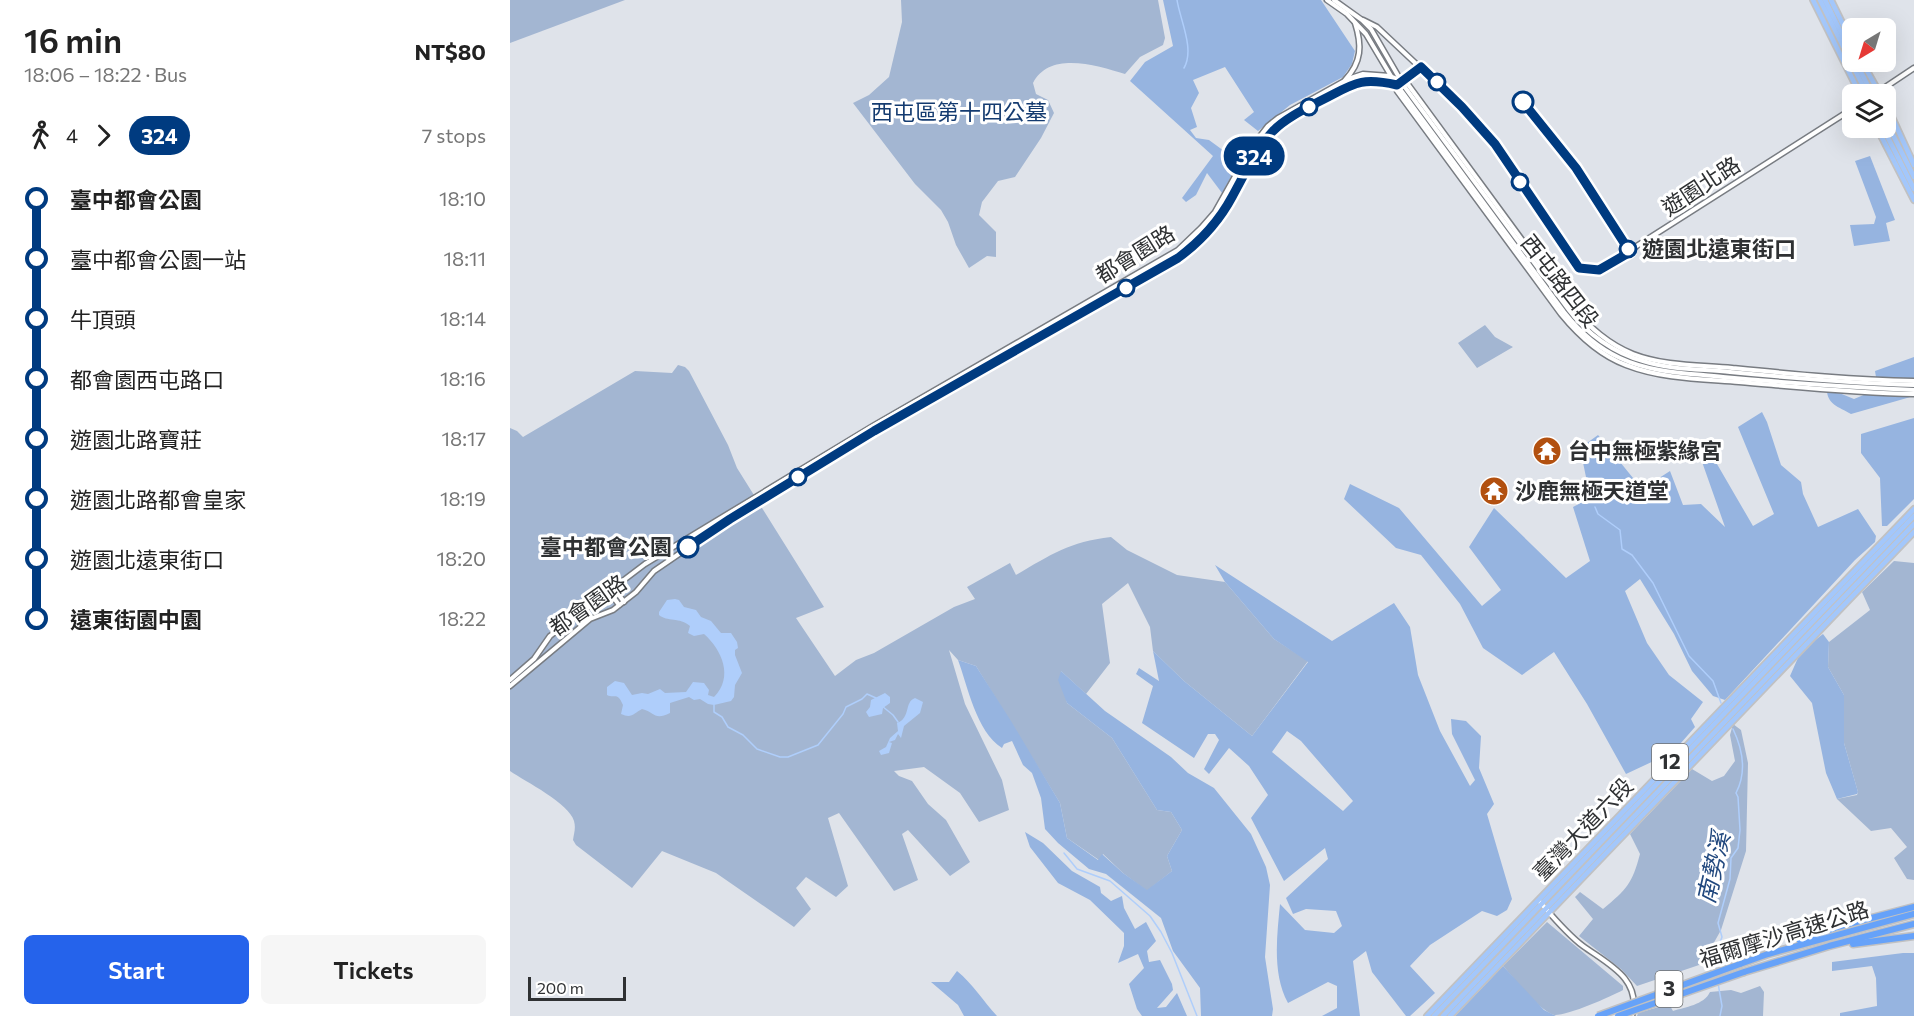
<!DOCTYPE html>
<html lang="en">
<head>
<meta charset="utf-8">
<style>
  body { margin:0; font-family:Commissioner,"Noto Sans TC",sans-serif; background:#f6f6f6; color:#222; height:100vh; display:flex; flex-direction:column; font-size:22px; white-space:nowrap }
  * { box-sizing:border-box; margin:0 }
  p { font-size:20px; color:#767676 }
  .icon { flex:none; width:33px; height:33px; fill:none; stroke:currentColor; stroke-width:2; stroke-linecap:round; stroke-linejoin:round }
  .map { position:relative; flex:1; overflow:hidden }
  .sheet { display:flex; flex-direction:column; background:#fff; width:510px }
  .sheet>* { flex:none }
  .badge { padding:0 12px; border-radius:20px; font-size:21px; line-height:39px }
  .needle { width:39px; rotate:218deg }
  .controls { position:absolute; left:1332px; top:18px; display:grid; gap:12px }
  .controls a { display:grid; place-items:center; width:54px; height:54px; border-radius:9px; background:#fff; box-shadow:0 6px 24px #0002; font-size:30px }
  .scale { position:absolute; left:18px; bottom:15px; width:98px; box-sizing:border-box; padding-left:6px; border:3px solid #2f3133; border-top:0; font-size:16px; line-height:21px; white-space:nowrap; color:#2f3133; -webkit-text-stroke:4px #fff; paint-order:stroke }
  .map>.badge { position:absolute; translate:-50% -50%; box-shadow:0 0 0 3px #fff }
  .legs { display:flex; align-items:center; gap:9px; height:66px; padding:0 24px; font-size:20px }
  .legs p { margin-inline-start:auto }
  .head { display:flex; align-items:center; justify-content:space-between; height:102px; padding:0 24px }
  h1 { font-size:33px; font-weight:600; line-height:45px }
  .primary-button { display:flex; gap:12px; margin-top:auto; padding:12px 24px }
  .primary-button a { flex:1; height:69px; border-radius:9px; background:#2563eb; color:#fff; font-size:24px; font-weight:600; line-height:69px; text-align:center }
  .primary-button a+a { background:#f6f6f6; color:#222 }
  ul { padding:0 24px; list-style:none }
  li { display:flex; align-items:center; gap:21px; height:60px; font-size:22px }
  li i { display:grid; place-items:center; width:9px; height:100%; margin:0 8px; background:currentColor }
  li i::after { content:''; width:15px; height:15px; margin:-8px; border:4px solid; border-radius:50%; background:#fff }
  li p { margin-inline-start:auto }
  li:first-child i { background:linear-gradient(#0000 50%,currentColor 0) }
  li:last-child i { background:linear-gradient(currentColor 50%,#0000 0) }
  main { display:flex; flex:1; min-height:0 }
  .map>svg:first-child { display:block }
  .green { fill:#a3b6d2 }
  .forest { fill:#96b4e0; fill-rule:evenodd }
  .water { fill:#afcefb }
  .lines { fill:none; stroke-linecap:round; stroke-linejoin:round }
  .stream { stroke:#afcefb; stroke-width:1.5 }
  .minor-casing { stroke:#787c82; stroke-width:7 }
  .major-casing { stroke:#c1c1c2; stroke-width:8 }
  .highway-casing { stroke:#c1c1c2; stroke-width:9 }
  .minor { stroke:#fff; stroke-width:4 }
  .major { stroke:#a3c7fb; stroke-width:4.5 }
  .highway { stroke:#66a2f9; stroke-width:6 }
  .highway-bridge-casing { stroke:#c1c1c2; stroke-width:9; stroke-linecap:butt }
  .highway-bridge { stroke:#66a2f9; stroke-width:6 }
  .line-1-casing { stroke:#fff; stroke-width:14 }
  .line-1 { stroke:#003b80; stroke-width:9 }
  .stop-1-dot { fill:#fff; stroke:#003b80; stroke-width:3 }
  .labels { text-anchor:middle; stroke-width:6; stroke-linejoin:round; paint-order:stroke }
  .shield { fill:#fff; stroke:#6d6f70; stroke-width:1.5 }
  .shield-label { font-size:21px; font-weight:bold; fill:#2f3133 }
  .park-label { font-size:22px; fill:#143b70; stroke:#fff }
  .street-label { font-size:22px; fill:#2f3133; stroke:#fff }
  .stop-label { font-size:22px; font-weight:bold; fill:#2f3133; stroke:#fff; text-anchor:start }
  .poi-label { font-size:22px; font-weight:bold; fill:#2f3133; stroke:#fff; text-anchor:start }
  .water-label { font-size:24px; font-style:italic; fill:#21487e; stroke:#fff }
</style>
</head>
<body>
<main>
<section class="sheet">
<div class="head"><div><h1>16 min</h1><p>18:06 – 18:22 · Bus</p></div><b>NT$80</b></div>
<div class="legs"><svg class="icon" aria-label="walk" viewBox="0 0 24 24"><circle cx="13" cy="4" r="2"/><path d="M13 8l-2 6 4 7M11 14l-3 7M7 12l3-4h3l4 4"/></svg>4<svg class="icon" aria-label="forward" viewBox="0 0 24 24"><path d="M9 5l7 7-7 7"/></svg><b class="badge" style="background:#003b80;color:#fff">324</b><p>7 stops</p></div>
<ul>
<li><i style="color:#003b80"></i><b>臺中都會公園</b><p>18:10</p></li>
<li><i style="color:#003b80"></i><span>臺中都會公園一站</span><p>18:11</p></li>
<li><i style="color:#003b80"></i><span>牛頂頭</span><p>18:14</p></li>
<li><i style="color:#003b80"></i><span>都會園西屯路口</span><p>18:16</p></li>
<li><i style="color:#003b80"></i><span>遊園北路寶莊</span><p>18:17</p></li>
<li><i style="color:#003b80"></i><span>遊園北路都會皇家</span><p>18:19</p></li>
<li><i style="color:#003b80"></i><span>遊園北遠東街口</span><p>18:20</p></li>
<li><i style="color:#003b80"></i><b>遠東街園中園</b><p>18:22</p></li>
</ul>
<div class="primary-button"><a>Start</a><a>Tickets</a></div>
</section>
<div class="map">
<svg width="1404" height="1016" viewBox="0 0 1404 1016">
  <rect width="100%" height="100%" fill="#dfe3ea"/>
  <g class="green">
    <polygon points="0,0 115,0 0,43"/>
    <path d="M 391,0 L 648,0 L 655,38 L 653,45 L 630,57 L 615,74 C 588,66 540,50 523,83 L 526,94 L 538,100 L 544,113 L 531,138 L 505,177 L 488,181 L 472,202 L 469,215 L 486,232 L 486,257 L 477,256 L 459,268 L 446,245 L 438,222 L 431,210 L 405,184 L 343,103 L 359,95 L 379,77 L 392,22 Z"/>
    <polygon points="975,325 985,337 1003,347 967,368 948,343"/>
    <path d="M 168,365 L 175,367 L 179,371 L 218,445 L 227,468 L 314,607 L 286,618 L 325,676 L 346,660 L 364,653 L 444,607 L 465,599 L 457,587 L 500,563 L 506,575 C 542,554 559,542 601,537 L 617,550 L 667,575 L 715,582 L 764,639 L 798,661 L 742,736 L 674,681 L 643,651 L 640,627 L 618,583 L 592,604 L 600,663 L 576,694 L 551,671 L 557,703 L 602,738 L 647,810 L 661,812 L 672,830 L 657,856 L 662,871 L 637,891 L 613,873 L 593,854 L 589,860 L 557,838 L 550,803 L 466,666 L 448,660 L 439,650 L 455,704 L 492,780 L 499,810 L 469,822 L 450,793 L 414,767 L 384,771 L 389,776 L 402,781 L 418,804 L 436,820 L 460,862 L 440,876 L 398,830 L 392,834 L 408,880 L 384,891 L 329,813 L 318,818 L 338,886 L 326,897 L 296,877 L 286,888 L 301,909 L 284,927 L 206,873 L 152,851 L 122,888 L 66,845 L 63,840 C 64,833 66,828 64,821 C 59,803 16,782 0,771 L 0,428 L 7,431 L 13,437 L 125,371 L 162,373 Z"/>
    <polygon points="1384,561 1404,563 1404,880 1397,879 1384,858 1397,847 1381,828 1361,831 1327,799 1347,795 1348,792 1334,743 1334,695 1318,667 1319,642 1360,610 1352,592"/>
    <path d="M 1223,724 L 1231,730 L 1238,763 L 1236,851 L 1211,930 L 1192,964 L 1127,986 L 1111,969 L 1069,936 L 1083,919 L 1065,897 L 1070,892 L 1093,909 C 1117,889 1122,884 1130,854 L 1120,834 L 1182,769 L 1202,781 L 1214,776 L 1225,761 L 1220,735 Z"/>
    <path d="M 1037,922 L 1113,986 L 1113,990 C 1100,997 1057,1016 1044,1015 C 1027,1009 1005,979 993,966 Z"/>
    <path d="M 1250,986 L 1254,992 L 1253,1016 L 1127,1016 L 1128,1013 L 1159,1004 L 1163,1011 C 1175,1007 1194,1005 1200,992 L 1221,990 L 1231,993 Z"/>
  </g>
  <g class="forest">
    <polygon points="653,0 811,0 845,51 842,64 833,77 780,105 748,131 734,120 744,112 715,67 683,80 689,93 681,108 687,127 680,130 686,138 699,140 729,162 712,193 697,173 686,195 676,202 672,198 703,156 620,81 635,62 663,46"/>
    <polygon points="1360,156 1385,220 1376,223 1380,241 1344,246 1340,225 1364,224 1366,217 1345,161"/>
    <path d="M 1404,357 L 1404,396 L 1341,414 C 1329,407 1316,404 1317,388 L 1344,399 L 1368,389 L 1365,371 Z"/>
    <polygon points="1252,412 1257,422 1271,465 1291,482 1293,494 1308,527 1348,509 1366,536 1365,542 1345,560 1215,700 1203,696 1182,671 1164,634 1130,579 1115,591 1137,643 1159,675 1193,702 1181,719 1185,727 1163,752 1116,774 1077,704 1044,652 1012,675 973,648 950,604 911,555 886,548 834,499 840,484 889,508 972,606 991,590 959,547 984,508 1056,578 1080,561 1063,507 1086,495 1076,477 1070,448 1088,435 1132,489 1160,471 1173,505 1191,504 1215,527 1191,459 1200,452 1243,526 1264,514 1228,427"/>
    <polygon points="1404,418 1404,499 1377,526 1372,526 1370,478 1351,453 1351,434"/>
    <path d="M 705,565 L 822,641 L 884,603 L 900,627 L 908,675 L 930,731 L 960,786 L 965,780 L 942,734 L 941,719 L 956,721 L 971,736 L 969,768 L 984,804 L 977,814 L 1002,899 L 997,910 L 987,916 L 972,911 L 920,945 L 900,966 L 925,993 L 900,1016 L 896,1016 L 862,972 L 856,951 L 843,961 L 850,1016 L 812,1016 L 827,1008 L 827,986 L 818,982 L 778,1003 C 762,974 767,936 770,904 L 795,930 L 824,933 L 832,926 L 826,911 L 796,909 L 783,914 L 776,898 L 818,859 L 815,848 L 774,881 L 741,818 L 758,795 L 739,766 L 719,748 L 699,774 L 694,769 L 709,740 L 705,734 L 698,734 L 684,758 L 632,723 L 643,686 L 626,674 L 629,668 L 649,681 L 643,651 L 674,681 L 742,736 L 798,662 L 764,639 L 715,582 ZM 777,731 L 791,741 L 843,801 L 833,811 L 762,752 Z"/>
    <polygon points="1313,634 1319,642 1318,667 1334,695 1334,743 1348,792 1347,794 1327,799 1316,773 1302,703 1280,676 1291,651"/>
    <path d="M 448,660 L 466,666 L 501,721 L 550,803 L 557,838 L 588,860 L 592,854 L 613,873 L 637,890 L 662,871 L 657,856 L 672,830 L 661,812 L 647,810 L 602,738 L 557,703 L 548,680 L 551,671 L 595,711 L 661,757 L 678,773 L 704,788 L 741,834 L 756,867 L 760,885 L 755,957 L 763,1009 L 762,1016 L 691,1016 L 690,988 L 663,951 L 651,918 L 596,874 L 579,869 L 548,843 L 535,829 L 531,798 L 522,773 L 513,765 L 502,741 L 494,744 L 492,748 C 466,731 458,687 448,660 Z"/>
    <polygon points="515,832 533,843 562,871 590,887 591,893 601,901 612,896 614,908 625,929 636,922 646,941 637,951 639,962 650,960 662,984 663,990 647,1008 656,1007 667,993 677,1016 632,1016 627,1009 619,984 634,968 628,954 608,963 614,946 614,933 580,900 548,883 520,847"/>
    <polygon points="1393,953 1404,953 1404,1016 1330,1016 1330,1013 1367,1006 1366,978 1362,966 1322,971 1322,962"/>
    <polygon points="993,966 1034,1010 1046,1016 945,1016"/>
    <path d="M 447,971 C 463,984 473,1001 487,1016 L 454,1016 L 448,1005 L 421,982 L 439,982 Z"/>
  </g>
  <g class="water">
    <path d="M 165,599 L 169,600 L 174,607 L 186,610 L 191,617 L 201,621 L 211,633 L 221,633 L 227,642 L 228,648 L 225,650 L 225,655 L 232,673 L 225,685 L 224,697 L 221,701 L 204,705 L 198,704 L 190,699 L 184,700 L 179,697 L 160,703 L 160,713 C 144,721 145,712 132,709 C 124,713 122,719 111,714 L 113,705 C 107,691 105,699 97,695 L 97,687 L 105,681 L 114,683 L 122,695 L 132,693 L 138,694 L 150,689 L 155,693 L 176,692 L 183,682 L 194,683 L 199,690 L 198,695 L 204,697 C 224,677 212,650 194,634 L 184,636 L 178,633 L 180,626 C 170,617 157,622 149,615 L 149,612 L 157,600 Z"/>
    <polygon points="375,693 380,697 380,703 373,708 372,714 359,717 356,712 360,707 361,700"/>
    <path d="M 405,698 L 413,702 L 410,713 L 394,726 L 391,738 L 388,734 L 385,740 L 379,742 L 382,743 L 379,753 L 371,755 L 369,751 L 376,747 L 380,738 L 388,731 L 387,723 C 401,718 394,702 405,698 Z"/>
  </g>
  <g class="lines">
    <g class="stream">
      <path d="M 667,0 C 670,20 685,49 674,68"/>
      <polyline points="1085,507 1088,514 1110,530 1112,549 1122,555 1143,583 1179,656 1203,681 1211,703"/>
      <polyline points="204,705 204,712 212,717 218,727 233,735 247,749 270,757 278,757 308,745 333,714 336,707 352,699 357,694 366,698"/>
      <polyline points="372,706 383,715 388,722"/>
      <polyline points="554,853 567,869 600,881 640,916 651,932 662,953 687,1016"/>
      <path d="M 1206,969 L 1204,958 L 1212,937 L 1208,923 L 1220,879 L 1221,858 L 1228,848 L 1230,830 L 1228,797 L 1226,793 C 1237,772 1233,750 1223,729"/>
      <polyline points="1208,983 1212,1006 1210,1016"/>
    </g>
    <g class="minor-casing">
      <g id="minor">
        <polyline points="817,0 837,14 856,34 881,76"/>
        <path d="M 824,0 L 852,20 L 861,29 L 894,86 L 1059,310 C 1077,334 1104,353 1133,361 C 1161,370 1192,369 1220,372 C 1281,378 1343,383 1404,385"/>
        <polyline points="853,20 867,27 952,107 971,127 1069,268 1089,270 1342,109"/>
        <path d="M 835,80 C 852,62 852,45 845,23"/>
        <path d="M 887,85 L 1054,312 C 1069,331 1088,348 1110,358 C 1142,373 1178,373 1213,377 C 1277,383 1340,387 1404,390"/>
        <path d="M 887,86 L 887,91 L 1051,314 C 1069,336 1089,355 1116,365 C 1152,379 1192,379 1229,382 C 1288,387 1345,393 1404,394"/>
        <polyline points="1365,94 1404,68"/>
        <polyline points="104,588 114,602"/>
        <polyline points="99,591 109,605"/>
        <path d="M 0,680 L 24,659 L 40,636 L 135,564 L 363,426 L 668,250 L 691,228 L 705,212 L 741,148 L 758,126 L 768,118 L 838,79 L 853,74 L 880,76 L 897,83 L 1062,308 C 1080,327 1098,344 1123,354 C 1154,366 1190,365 1222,368 C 1283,374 1343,380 1404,381"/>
        <path d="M 0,686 L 80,619 L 103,610 L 126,592 L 144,571 L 220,519 L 364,431 L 668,258 C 691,241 708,223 722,197 C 735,174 745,150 763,131 C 777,117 797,109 814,99 C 845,83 852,77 887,85 L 891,82"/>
        <path d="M 1030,902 C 1043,917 1057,934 1073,946 C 1098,964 1132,979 1122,1016"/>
      </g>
    </g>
    <g class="major-casing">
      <g id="major">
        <polyline points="1303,0 1350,94"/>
        <polyline points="1310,0 1357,94"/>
        <polyline points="1315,0 1342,55"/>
        <polyline points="1321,0 1342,43"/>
        <polyline points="1346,62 1362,94"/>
        <polyline points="1352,62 1370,94"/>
        <polyline points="1376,104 1404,165"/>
        <polyline points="1376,121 1404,177"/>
        <polyline points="1367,128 1404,200"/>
        <polyline points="1373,128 1404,189"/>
        <polyline points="917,1016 1404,509"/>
        <polyline points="924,1016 1404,516"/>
        <polyline points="933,1016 1404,524"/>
        <polyline points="940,1016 1404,532"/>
      </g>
    </g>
    <g class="highway-casing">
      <g id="highway">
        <polyline points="1290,941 1327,927 1404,907"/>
        <polyline points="1343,944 1404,936"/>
        <polyline points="1230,964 1258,954 1404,914"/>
        <polyline points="1234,972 1319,946 1404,924"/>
      </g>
    </g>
    <use href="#minor" class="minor"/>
    <use href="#major" class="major"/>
    <use href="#highway" class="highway"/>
    <g class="highway-bridge-casing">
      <g id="highway-bridge">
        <polyline points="1088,1016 1230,964"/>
        <polyline points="1108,1016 1234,972"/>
      </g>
    </g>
    <use href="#highway-bridge" class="highway-bridge"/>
  </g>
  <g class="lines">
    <g class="line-1-casing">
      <path id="line-1" d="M 178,547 L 220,519 L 364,431 L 668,258 C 691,241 708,223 722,197 C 735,174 745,150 763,131 C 777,117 797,108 814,99 C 845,83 851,77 887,85 L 911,67 L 952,107 L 985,144 L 1069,268 L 1089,270 L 1120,252 L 1066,168 L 1013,102"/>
    </g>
    <use href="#line-1" class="line-1"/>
  </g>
  <defs>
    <g id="temple-disc" transform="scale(1.5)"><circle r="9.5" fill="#b2500f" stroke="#fff"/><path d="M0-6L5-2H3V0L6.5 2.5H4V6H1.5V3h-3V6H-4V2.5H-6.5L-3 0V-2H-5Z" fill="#fff"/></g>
  </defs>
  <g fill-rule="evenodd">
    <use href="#temple-disc" x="1037" y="451"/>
    <use href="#temple-disc" x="984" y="491"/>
  </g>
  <g class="stop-1-dot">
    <circle cx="927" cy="82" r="8"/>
    <circle cx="1013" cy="102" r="10"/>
    <circle cx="799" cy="107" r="8"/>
    <circle cx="1010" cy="182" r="8"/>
    <circle cx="1118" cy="249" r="8"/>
    <circle cx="616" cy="288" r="8"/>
    <circle cx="288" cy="477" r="8"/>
    <circle cx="178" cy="547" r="10"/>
  </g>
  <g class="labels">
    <g class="shield">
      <rect x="1142" y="744" width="36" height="36" rx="4.5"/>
      <rect x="1145.5" y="971" width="27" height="36" rx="4.5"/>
    </g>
    <g class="shield-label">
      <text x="1160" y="769">12</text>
      <text x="1159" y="996">3</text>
    </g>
    <g class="park-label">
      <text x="449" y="120">西屯區第十四公墓</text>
    </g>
    <g class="street-label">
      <text transform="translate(1191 186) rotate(-33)" y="8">遊園北路</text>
      <text transform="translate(625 254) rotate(-32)" y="8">都會園路</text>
      <text transform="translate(1050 281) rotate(52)" y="8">西屯路四段</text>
      <text transform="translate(78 605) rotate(-35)" y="8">都會園路</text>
      <text transform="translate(1073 829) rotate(-46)" y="8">臺灣大道六段</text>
      <text transform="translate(1274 934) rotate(-17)" y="8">福爾摩沙高速公路</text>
    </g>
    <g class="stop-label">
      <text x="1132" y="257">遊園北遠東街口</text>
      <text x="162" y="555" text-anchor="end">臺中都會公園</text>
    </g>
    <g class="poi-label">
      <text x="1058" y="459">台中無極紫緣宮</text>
      <text x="1005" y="499">沙鹿無極天道堂</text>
    </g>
    <g class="water-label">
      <text transform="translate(1204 868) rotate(-77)" y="8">南勢溪</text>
    </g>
  </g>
</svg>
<div class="controls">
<a><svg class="needle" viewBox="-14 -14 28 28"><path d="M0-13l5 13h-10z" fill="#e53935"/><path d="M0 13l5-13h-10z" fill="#767676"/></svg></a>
<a><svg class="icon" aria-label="layers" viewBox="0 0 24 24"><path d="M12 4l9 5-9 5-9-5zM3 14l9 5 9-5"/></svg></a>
</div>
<div class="scale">200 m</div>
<b class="badge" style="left:744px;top:156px;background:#003b80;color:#fff">324</b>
</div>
</main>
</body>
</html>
